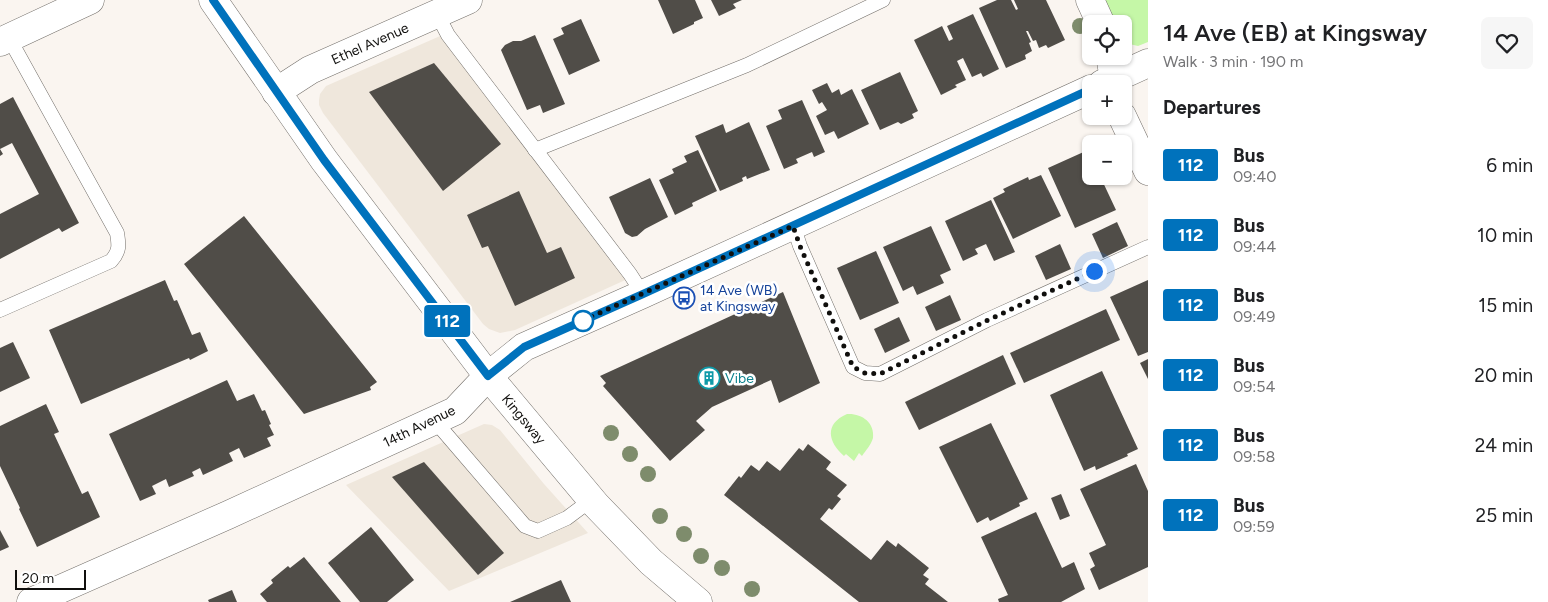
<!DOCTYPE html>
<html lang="en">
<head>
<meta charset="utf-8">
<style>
  body { margin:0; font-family:Figtree,sans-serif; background:#f6f6f6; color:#202124; height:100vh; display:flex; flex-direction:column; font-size:19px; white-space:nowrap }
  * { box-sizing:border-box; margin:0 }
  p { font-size:16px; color:#757577 }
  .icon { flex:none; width:28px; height:28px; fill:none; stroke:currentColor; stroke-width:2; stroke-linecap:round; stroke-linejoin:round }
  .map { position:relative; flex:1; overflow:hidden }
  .panel { display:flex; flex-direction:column; background:#fff; width:400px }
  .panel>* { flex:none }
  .badge { padding:0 10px; border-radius:4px; font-size:18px; line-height:32px }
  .fabs { position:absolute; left:1082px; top:15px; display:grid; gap:10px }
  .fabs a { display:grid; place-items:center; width:50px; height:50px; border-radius:8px; background:#fff; box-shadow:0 1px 4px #0004; font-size:25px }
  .scale { position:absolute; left:15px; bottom:12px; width:71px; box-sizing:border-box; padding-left:5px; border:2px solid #100f0d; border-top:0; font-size:14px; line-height:18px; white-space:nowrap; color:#100f0d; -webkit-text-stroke:4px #fff; paint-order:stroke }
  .you { position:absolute; width:25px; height:25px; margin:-12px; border:4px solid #fff; border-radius:50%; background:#1a73e8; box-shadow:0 0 0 8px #1a73e833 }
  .map>.badge { position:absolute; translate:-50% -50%; box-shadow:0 0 0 2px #fff }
  h2 { padding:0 15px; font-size:19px; line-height:45px }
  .round { display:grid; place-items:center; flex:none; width:52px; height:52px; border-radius:8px; background:#f6f6f6 }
  .summary { display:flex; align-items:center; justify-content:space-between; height:85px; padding:0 15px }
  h1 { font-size:24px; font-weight:600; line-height:38px }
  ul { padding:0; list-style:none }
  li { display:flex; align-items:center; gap:15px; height:70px; padding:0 15px }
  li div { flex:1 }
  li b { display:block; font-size:19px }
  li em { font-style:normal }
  li .badge { min-width:55px; font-weight:700; text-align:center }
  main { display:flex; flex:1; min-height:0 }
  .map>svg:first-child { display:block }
  .built { fill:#efe7dc }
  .green { fill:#c5f7a7 }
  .building { fill:#504d48 }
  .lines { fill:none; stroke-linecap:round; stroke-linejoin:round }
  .service-casing { stroke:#736f6a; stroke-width:15 }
  .minor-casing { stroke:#736f6a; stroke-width:29 }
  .tertiary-casing { stroke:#736f6a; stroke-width:29 }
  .primary-casing { stroke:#736f6a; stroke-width:29 }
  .service { stroke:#fff; stroke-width:14 }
  .minor { stroke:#fff; stroke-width:28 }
  .tertiary { stroke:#fff; stroke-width:28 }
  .primary { stroke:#fff; stroke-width:28 }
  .tree { fill:#7e8c6c }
  .line-casing { stroke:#fff; stroke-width:11 }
  .line { stroke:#0072bc; stroke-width:8 }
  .walk { stroke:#100f0d; stroke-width:5; stroke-dasharray:0 9 }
  .stop-dot { fill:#fff; stroke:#0072bc; stroke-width:2.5 }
  .labels { text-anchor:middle; stroke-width:5; stroke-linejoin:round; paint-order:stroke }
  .street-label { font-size:14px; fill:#100f0d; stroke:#fff }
  .transit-label { font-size:14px; fill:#164399; stroke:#fff; text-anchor:start }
  .culture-label { font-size:14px; fill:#0d838f; stroke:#fff; text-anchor:start }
</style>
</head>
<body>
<main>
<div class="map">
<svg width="1148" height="602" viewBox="0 0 1148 602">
  <rect width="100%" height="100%" fill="#faf5f0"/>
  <g class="built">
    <polygon points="447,33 632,277 515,330 500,333 489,329 483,324 323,113 319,105 319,100 320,94 326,86"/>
    <polygon points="484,424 492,425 500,430 544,484 588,533 449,591 346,485"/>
  </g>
  <g class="green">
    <polygon points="1103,0 1148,0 1148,42 1138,46 1125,43 1124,24 1114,24"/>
    <path d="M 847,414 C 861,413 875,422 873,438 C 871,445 866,450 862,456 L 859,453 L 854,461 L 846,454 L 844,456 C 828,442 824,424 847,414 Z"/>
  </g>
  <g class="building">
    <polygon points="658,0 695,0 703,18 694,22 694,24 673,34"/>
    <polygon points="711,0 742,0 733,4 736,8 719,16"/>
    <polygon points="997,0 1011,0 1016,10 1018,9 1014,0 1046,0 1065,40 1048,48 1046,45 1039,48 1036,40 1033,41 1028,31 1026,31 1031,42 1029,43 1032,51 1025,55 1026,59 1006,68 979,8"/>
    <polygon points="973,14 999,69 983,77 981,73 972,77 963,58 957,61 966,80 955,85 957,87 941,95 914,40 942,26 949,41 953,39 947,26"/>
    <polygon points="581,19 600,61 569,75 553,39 564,34 561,28"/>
    <polygon points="535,35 565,104 543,113 540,105 527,110 501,50 505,45 513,41 521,41"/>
    <polygon points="434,63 501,144 443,191 369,92"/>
    <polygon points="900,72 918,111 912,114 914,118 901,124 898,122 880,130 861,90"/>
    <polygon points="827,83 832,93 839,89 841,95 852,89 869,124 838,139 834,131 825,135 816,116 827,110 822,102 819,104 812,90"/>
    <polygon points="13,97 79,223 62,232 59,228 0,259 0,214 39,194 12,143 0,149 3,154 0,156 0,104"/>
    <polygon points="802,100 825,152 814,157 812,152 796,159 798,163 784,169 766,126 782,119 778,110"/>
    <polygon points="749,122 770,170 747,179 746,176 742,178 743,181 720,191 695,136 723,124 726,133"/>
    <polygon points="698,150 717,191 692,203 693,206 675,215 659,180 674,173 672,169 687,162 684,156"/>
    <polygon points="1088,150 1091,156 1091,176 1100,176 1116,210 1075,228 1048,168"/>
    <polygon points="1041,175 1061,216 1013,239 993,198 1005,192 1003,189 1028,177 1029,180"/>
    <polygon points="650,178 668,217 645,229 637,236 632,237 625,233 609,197"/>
    <polygon points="519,191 547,253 561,247 575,278 515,306 488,246 482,248 467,215"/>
    <polygon points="991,200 1015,252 994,261 986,244 975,249 978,254 963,261 945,221"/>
    <polygon points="244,216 377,382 370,387 371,390 304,414 184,264"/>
    <polygon points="1117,222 1128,246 1103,258 1092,234"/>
    <polygon points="931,226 951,270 940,275 944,283 917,295 913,286 903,291 883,247"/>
    <polygon points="1060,244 1071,269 1046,280 1035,256"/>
    <polygon points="876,251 899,303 860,320 837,268"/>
    <polygon points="165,280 174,301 177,300 192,335 200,332 208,351 190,360 189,358 81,404 49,330"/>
    <polygon points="1148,280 1148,352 1138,356 1110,297"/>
    <polygon points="783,292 820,383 779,403 771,380 712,407 696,421 705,430 670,461 603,386 606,383 600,376"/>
    <polygon points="950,295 961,320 936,331 925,307"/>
    <polygon points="1106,309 1120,340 1024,383 1010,353"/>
    <polygon points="899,317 910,341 885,353 874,329"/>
    <polygon points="13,342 30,378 0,392 0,348"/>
    <polygon points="1003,355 1016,384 919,430 905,402"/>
    <polygon points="1148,359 1148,379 1140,363"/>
    <polygon points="1102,371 1138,449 1127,454 1128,456 1096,470 1095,466 1084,471 1050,395"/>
    <polygon points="227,380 237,401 254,394 262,411 265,410 271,424 269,425 274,435 267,438 271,446 244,458 239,448 229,453 233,461 203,475 200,468 192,472 194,476 169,487 166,479 152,486 156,494 140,501 109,434"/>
    <polygon points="46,404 59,432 54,434 82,494 88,491 100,517 37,547 19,509 20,508 0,466 0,426"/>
    <polygon points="991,423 1028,499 1019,503 1020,506 990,521 988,517 977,523 939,447"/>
    <polygon points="808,444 831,462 826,469 847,485 837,496 841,499 832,510 829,508 820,519 871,560 887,540 896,547 898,543 929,568 923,575 929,579 925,584 948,602 859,602 724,495 739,476 741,478 751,465 759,471 767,461 780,471 799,448 803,451"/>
    <polygon points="424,462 504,553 478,575 392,477"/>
    <polygon points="1136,464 1148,491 1148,567 1099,590 1090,569 1095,566 1089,553 1106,545 1080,489"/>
    <polygon points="1061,494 1070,516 1060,520 1051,498"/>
    <polygon points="1036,512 1062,568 1074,562 1085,589 1061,602 999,602 998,599 1008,595 981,537"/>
    <polygon points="371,527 414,580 387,602 360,602 328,563"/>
    <polygon points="0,530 9,547 0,551"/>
    <polygon points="304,557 341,602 267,602 260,594 273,583 271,580 288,566 290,568"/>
    <polygon points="561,580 571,602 510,602"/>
    <polygon points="232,590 237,602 209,602 208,600"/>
  </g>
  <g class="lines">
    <g class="service-casing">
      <g id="service">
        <polyline points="437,14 448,35 630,274 643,294"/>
        <polyline points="535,150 747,65 883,0"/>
        <polyline points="793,225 800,246 853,367 865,373 880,374 987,320 1148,247"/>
        <path d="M 0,310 L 111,261 C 120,251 119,245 117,233 L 9,38"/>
        <polyline points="434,420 525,526 538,531 567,518 591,500"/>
      </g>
    </g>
    <g class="minor-casing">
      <g id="minor">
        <polyline points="1090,0 1101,24"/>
        <polyline points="0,42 90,0"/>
        <polyline points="1110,56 1115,84"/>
        <path id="s1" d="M 276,92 L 310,70 L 468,0"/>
        <polyline points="1122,116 1148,171"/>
      </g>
    </g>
    <g class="tertiary-casing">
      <g id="tertiary">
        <polyline points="1102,84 1148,63"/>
        <polyline points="31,602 228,515 455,411 488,376 524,347 643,294 1091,89"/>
      </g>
    </g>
    <g class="primary-casing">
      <g id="primary">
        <path id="s2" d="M 213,0 L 324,160 L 488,376 L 596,505 L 651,562 L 698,602"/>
      </g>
    </g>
    <use href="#service" class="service"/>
    <use href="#minor" class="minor"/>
    <use href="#tertiary" class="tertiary"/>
    <use href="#primary" class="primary"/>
  </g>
  <g class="tree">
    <circle cx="1080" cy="26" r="8"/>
    <circle cx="611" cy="433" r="8"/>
    <circle cx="630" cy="454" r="8"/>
    <circle cx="648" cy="474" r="8"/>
    <circle cx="660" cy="516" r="8"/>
    <circle cx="684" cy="534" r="8"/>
    <circle cx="701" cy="556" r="8"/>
    <circle cx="722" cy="568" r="8"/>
    <circle cx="752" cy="589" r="8"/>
  </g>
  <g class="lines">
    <g class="line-casing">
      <polyline id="line" points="213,0 324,160 488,376 524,347 643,294 1091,89"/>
    </g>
    <use href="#line" class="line"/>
    <polyline class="walk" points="583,321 575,324 793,226 800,246 853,367 865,373 880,374 988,320 1094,271"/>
  </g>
  <defs>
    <g id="bus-ring" transform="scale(1.125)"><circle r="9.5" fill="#fff" stroke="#1a4fb4" stroke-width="1.5"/><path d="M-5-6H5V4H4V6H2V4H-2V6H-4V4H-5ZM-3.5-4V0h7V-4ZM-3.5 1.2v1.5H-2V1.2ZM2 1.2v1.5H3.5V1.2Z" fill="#1a4fb4"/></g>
    <g id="building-ring" transform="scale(1.125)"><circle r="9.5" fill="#fff" stroke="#0f9aa8" stroke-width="1.5"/><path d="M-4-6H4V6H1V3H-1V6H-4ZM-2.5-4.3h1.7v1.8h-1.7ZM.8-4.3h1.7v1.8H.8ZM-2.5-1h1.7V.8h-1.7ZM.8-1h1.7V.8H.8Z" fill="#0f9aa8"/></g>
  </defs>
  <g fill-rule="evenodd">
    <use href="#bus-ring" x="684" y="298"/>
    <use href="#building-ring" x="709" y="378"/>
  </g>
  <circle class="stop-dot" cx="583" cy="321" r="10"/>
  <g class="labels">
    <g class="street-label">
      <text dy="5" stroke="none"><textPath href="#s1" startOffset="106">Ethel Avenue</textPath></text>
      <text dy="5" stroke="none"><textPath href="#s2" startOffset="522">Kingsway</textPath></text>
      <text transform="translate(419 426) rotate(-26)" y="5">14th Avenue</text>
    </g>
    <g class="transit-label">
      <text x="700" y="295">14 Ave (WB)<tspan x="700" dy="16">at Kingsway</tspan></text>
    </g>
    <g class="culture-label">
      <text x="725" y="383">Vibe</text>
    </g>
  </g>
</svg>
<div class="fabs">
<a><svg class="icon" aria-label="locate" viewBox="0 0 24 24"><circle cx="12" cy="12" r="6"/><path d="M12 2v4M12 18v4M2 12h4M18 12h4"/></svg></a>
<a>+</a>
<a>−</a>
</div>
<div class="scale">20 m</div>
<div class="you" style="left:1094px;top:271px"></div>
<b class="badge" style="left:447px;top:321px;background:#0072bc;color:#fff">112</b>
</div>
<section class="panel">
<div class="summary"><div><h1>14 Ave (EB) at Kingsway</h1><p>Walk · 3 min · 190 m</p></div><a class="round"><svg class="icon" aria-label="heart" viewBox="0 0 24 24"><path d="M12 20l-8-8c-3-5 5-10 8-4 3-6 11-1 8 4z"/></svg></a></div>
<h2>Departures</h2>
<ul>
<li><span class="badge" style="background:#0072bc;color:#fff">112</span><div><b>Bus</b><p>09:40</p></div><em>6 min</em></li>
<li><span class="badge" style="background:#0072bc;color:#fff">112</span><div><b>Bus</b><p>09:44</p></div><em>10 min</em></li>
<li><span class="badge" style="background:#0072bc;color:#fff">112</span><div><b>Bus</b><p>09:49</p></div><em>15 min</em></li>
<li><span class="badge" style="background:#0072bc;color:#fff">112</span><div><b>Bus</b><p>09:54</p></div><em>20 min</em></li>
<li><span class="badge" style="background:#0072bc;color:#fff">112</span><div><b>Bus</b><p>09:58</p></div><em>24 min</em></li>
<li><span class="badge" style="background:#0072bc;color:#fff">112</span><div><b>Bus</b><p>09:59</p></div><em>25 min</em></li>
</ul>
</section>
</main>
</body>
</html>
